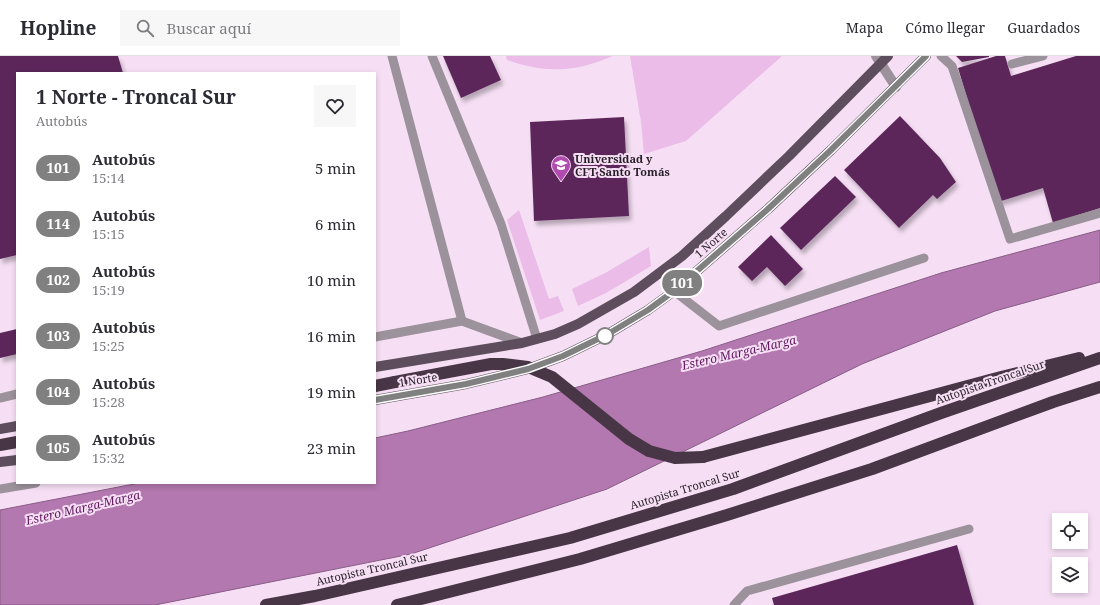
<!DOCTYPE html>
<html lang="es">
<head>
<meta charset="utf-8">
<style>
  body { margin:0; font-family:"Noto Serif",serif; background:#f7f7f7; color:#2b2b33; height:100vh; display:flex; flex-direction:column; font-size:15px; white-space:nowrap }
  * { box-sizing:border-box; margin:0 }
  p { font-size:13px; color:#7c7c81 }
  .icon { flex:none; width:22px; height:22px; fill:none; stroke:currentColor; stroke-width:2; stroke-linecap:round; stroke-linejoin:round }
  .map { position:relative; flex:1; overflow:hidden }
  .drawer { position:absolute; left:16px; top:16px; width:360px; height:412px; display:flex; flex-direction:column; background:#fff; border-radius:0px; box-shadow:0 2px 6px #0003 }
  .drawer>* { flex:none }
  .badge { padding:0 8px; border-radius:13px; font-size:14px; line-height:26px }
  .buttons { position:absolute; left:1052px; top:457px; display:grid; gap:8px }
  .buttons a { display:grid; place-items:center; width:36px; height:36px; border-radius:0px; background:#fff; box-shadow:0 2px 6px #0003; font-size:20px }
  .map>.badge { position:absolute; translate:-50% -50%; box-shadow:0 0 0 2px #fff }
  .round { display:grid; place-items:center; flex:none; width:42px; height:42px; border-radius:0px; background:#f7f7f7 }
  .headline { display:flex; align-items:center; justify-content:space-between; height:68px; padding:0 20px }
  h1 { font-size:19px; font-weight:700; line-height:30px }
  ul { padding:0; list-style:none }
  li { display:flex; align-items:center; gap:12px; height:56px; padding:0 20px }
  li div { flex:1 }
  li b { display:block; font-size:15px }
  li em { font-style:normal }
  li .badge { min-width:44px; font-weight:700; text-align:center }
  header { display:flex; align-items:center; gap:24px; box-sizing:border-box; height:56px; padding:0 20px; background:#fff; border-bottom:1px solid #e1e1e2 }
  header strong { font-size:19px }
  nav { display:flex; gap:22px; margin-inline-start:auto; font-size:14px }
  .search { width:280px; height:36px; background:#f7f7f7; display:flex; align-items:center; gap:10px; box-sizing:border-box; padding:0 14px; border-radius:0px; color:#7c7c81; font-size:15px }
  .map>svg:first-child { display:block }
  .green { fill:#eabce7 }
  .water { fill:#b278af; stroke:#885d86 }
  .building { fill:#5c285a; filter:url(#shadow) }
  .lines { fill:none; stroke-linecap:round; stroke-linejoin:round }
  .lane { stroke:#9c929b; stroke-width:9 }
  .street { stroke:#9c929b; stroke-width:10 }
  .primary { stroke:#5e4e5d; stroke-width:10 }
  .highway { stroke:#483647; stroke-width:12 }
  .highway-bridge { stroke:#483647; stroke-width:12 }
  .line-casing { stroke:#fff; stroke-width:9 }
  .line { stroke:#808080; stroke-width:6 }
  .stop-dot { fill:#fff; stroke:#808080; stroke-width:2 }
  .labels { text-anchor:middle; stroke-width:4; stroke-linejoin:round; paint-order:stroke }
  .poi-label { font-size:11px; font-weight:bold; fill:#261e26; stroke:#f6dff4; text-anchor:start }
  .street-label { font-size:11px; fill:#261e26; stroke:#f6dff4 }
  .water-label { font-size:12px; font-style:italic; fill:#5f195e; stroke:#f6dff4 }
</style>
</head>
<body>
<header>
<strong>Hopline</strong>
<div class="search"><svg class="icon" aria-label="search" viewBox="0 0 24 24"><circle cx="10" cy="10" r="6"/><path d="M15 15l6 6"/></svg>Buscar aquí</div>
<nav><a>Mapa</a><a>Cómo llegar</a><a>Guardados</a></nav>
</header>
<div class="map">
<svg width="1100" height="549" viewBox="0 0 1100 549">
  <defs>
    <filter id="shadow"><feDropShadow dx="2.5" dy="4.5" stdDeviation="2" flood-color="#0004"/></filter>
  </defs>
  <rect width="100%" height="100%" fill="#f6dff4"/>
  <g class="green">
    <path d="M 506,0 L 613,0 C 576,16 546,18 507,4 Z"/>
    <polygon points="630,0 781,0 781,1 686,85 644,98 641,66"/>
    <polygon points="519,154 549,243 558,240 564,255 540,264 507,164"/>
    <polygon points="649,191 651,210 606,237 578,250 572,233 607,216"/>
  </g>
  <polygon class="water" points="1100,174 1100,226 995,255 862,308 607,433 411,498 155,549 0,549 0,454 139,427 375,427 375,382 408,375 543,341 702,295 941,217"/>
  <g class="building">
    <polygon points="0,0 118,0 123,17 17,17 17,199 0,203"/>
    <polygon points="443,0 490,0 501,24 461,42"/>
    <polygon points="956,0 989,0 989,1 962,6"/>
    <polygon points="996,0 1005,0 1011,20 1076,0 1100,0 1100,152 1053,167 1043,132 998,146 958,12"/>
    <polygon points="900,60 940,102 956,126 937,143 933,139 899,172 844,114"/>
    <polygon points="624,61 629,160 534,165 530,66"/>
    <polygon points="835,120 856,141 801,194 780,172"/>
    <polygon points="771,179 803,213 785,230 767,211 752,225 738,211"/>
    <polygon points="17,273 17,298 0,302 0,277"/>
    <polygon points="957,489 974,549 774,549 772,542"/>
  </g>
  <g class="lines">
    <g class="lane">
      <polyline points="392,0 462,265"/>
      <polyline points="432,0 501,168 537,283"/>
      <polyline points="941,0 952,10 1010,183 1100,157"/>
      <polyline points="1012,8 1043,0"/>
      <polyline points="674,235 719,270 924,202"/>
      <polyline points="375,281 462,265 522,287"/>
      <polyline points="0,342 17,338"/>
      <polyline points="0,433 36,427"/>
      <polyline points="734,549 747,535 969,473"/>
    </g>
    <polyline class="street" points="876,0 896,31"/>
    <g class="primary">
      <polyline points="375,311 522,287 555,278 578,268 634,236 682,200 726,160 789,100 888,0"/>
      <polyline points="375,344 466,328 528,313 563,300 608,278 648,254 674,235 768,153 831,94 926,0"/>
      <polyline points="0,373 17,370"/>
      <polyline points="0,406 17,404"/>
    </g>
    <g class="highway">
      <polyline points="375,330 395,326"/>
      <polyline points="0,389 17,386"/>
      <polyline points="703,401 1001,321 1079,302"/>
      <polyline points="266,549 315,540 570,482 733,433 941,357 1100,302"/>
      <polyline points="397,549 580,503 727,459 872,413 1053,346 1100,331"/>
    </g>
    <polyline class="highway-bridge" points="395,326 491,308 503,308 528,311 552,321 629,383 649,395 675,402 703,401"/>
  </g>
  <g class="lines">
    <g class="line-casing">
      <polyline id="line" points="375,344 466,328 528,313 563,300 608,278 648,254 674,235 768,153 831,94 926,0"/>
    </g>
    <use href="#line" class="line"/>
  </g>
  <defs>
    <g id="university-pin" transform="scale(1)"><path d="M0 17L-7.5 6A9.5 9.5 0 1 1 7.5 6Z" fill="#b14baf" stroke="#f6dff4"/><path d="M0-5L7-2L0 1L-7-2ZM-4 1L0 2.5L4 1V4Q0 6-4 4Z" fill="#fff"/></g>
  </defs>
  <g fill-rule="evenodd">
    <use href="#university-pin" x="561" y="109"/>
  </g>
  <circle class="stop-dot" cx="605" cy="280" r="8"/>
  <g class="labels">
    <g class="poi-label">
      <text x="575" y="107">Universidad y<tspan x="575" dy="13">CFT Santo Tomás</tspan></text>
    </g>
    <g class="street-label">
      <text transform="translate(711 187) rotate(-41)" y="4">1 Norte</text>
      <text transform="translate(418 324) rotate(-9)" y="4">1 Norte</text>
      <text transform="translate(990 326) rotate(-19)" y="4">Autopista Troncal Sur</text>
      <text transform="translate(685 433) rotate(-17)" y="4">Autopista Troncal Sur</text>
      <text transform="translate(372 513) rotate(-13)" y="4">Autopista Troncal Sur</text>
    </g>
    <g class="water-label">
      <text transform="translate(739 297) rotate(-13)" y="4">Estero Marga-Marga</text>
      <text transform="translate(83 452) rotate(-13)" y="4">Estero Marga-Marga</text>
    </g>
  </g>
</svg>
<div class="buttons">
<a><svg class="icon" aria-label="locate" viewBox="0 0 24 24"><circle cx="12" cy="12" r="6"/><path d="M12 2v4M12 18v4M2 12h4M18 12h4"/></svg></a>
<a><svg class="icon" aria-label="layers" viewBox="0 0 24 24"><path d="M12 4l9 5-9 5-9-5zM3 14l9 5 9-5"/></svg></a>
</div>
<b class="badge" style="left:682px;top:227px;background:#808080;color:#fff">101</b>
<section class="drawer">
<div class="headline"><div><h1>1 Norte - Troncal Sur</h1><p>Autobús</p></div><a class="round"><svg class="icon" aria-label="heart" viewBox="0 0 24 24"><path d="M12 20l-8-8c-3-5 5-10 8-4 3-6 11-1 8 4z"/></svg></a></div>
<ul>
<li><span class="badge" style="background:#808080;color:#fff">101</span><div><b>Autobús</b><p>15:14</p></div><em>5 min</em></li>
<li><span class="badge" style="background:#808080;color:#fff">114</span><div><b>Autobús</b><p>15:15</p></div><em>6 min</em></li>
<li><span class="badge" style="background:#808080;color:#fff">102</span><div><b>Autobús</b><p>15:19</p></div><em>10 min</em></li>
<li><span class="badge" style="background:#808080;color:#fff">103</span><div><b>Autobús</b><p>15:25</p></div><em>16 min</em></li>
<li><span class="badge" style="background:#808080;color:#fff">104</span><div><b>Autobús</b><p>15:28</p></div><em>19 min</em></li>
<li><span class="badge" style="background:#808080;color:#fff">105</span><div><b>Autobús</b><p>15:32</p></div><em>23 min</em></li>
</ul>
</section>
</div>
</body>
</html>
